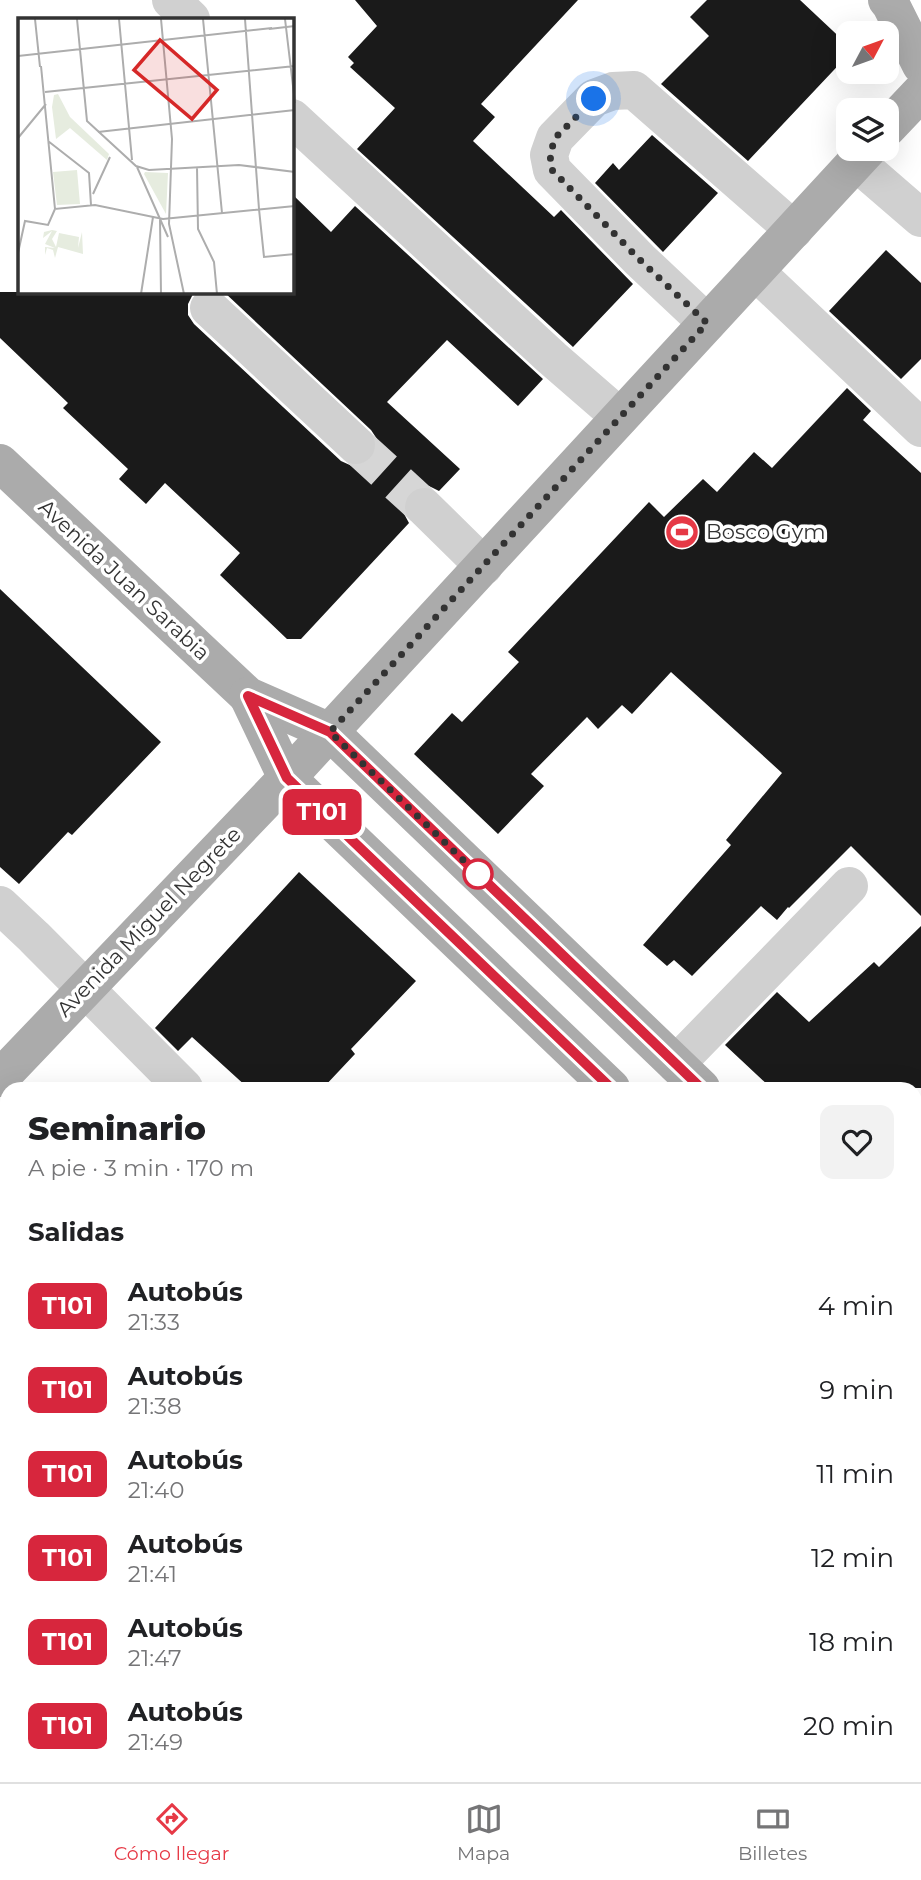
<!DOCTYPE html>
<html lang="es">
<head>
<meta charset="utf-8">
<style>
  body { margin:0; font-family:Montserrat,sans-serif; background:#f2f2f2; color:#202124; height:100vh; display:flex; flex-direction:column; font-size:26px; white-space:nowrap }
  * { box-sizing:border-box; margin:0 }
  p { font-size:23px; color:#757577 }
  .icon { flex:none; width:38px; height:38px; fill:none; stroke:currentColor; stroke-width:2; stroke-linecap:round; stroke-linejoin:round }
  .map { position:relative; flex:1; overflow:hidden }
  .side { position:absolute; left:0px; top:1082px; width:922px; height:702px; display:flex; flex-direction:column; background:#fff; border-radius:21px 21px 0 0; box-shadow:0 7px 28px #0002 }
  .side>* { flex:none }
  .badge { padding:0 14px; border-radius:10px; font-size:24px; line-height:46px }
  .needle { width:46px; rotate:49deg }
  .tools { position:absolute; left:836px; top:21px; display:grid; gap:14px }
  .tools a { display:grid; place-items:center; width:63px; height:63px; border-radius:14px; background:#fff; box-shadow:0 7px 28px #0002; font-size:35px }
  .you { position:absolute; width:35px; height:35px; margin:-18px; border:5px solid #fff; border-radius:50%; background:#1a73e8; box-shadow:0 0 0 10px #1a73e833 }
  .map>.badge { position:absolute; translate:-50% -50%; box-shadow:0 0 0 4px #fff }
  h2 { padding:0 28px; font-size:26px; line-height:63px }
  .round { display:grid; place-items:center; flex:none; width:74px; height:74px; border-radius:14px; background:#f2f2f2 }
  .summary { display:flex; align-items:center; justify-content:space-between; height:119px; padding:0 28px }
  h1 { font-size:33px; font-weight:800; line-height:52px }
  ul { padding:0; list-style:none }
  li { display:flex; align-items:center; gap:21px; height:84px; padding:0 28px }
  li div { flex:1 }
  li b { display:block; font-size:26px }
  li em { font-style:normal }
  li .badge { min-width:77px; font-weight:700; text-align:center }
  .menu { display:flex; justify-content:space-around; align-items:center; height:98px; border-top:2px solid #e0e0e0; background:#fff; font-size:19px; color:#757577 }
  .menu a { display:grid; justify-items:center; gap:4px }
  .menu .selected { color:#e63946 }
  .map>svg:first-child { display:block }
  .building { fill:#1a1a1a }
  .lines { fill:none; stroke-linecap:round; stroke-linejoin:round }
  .minor-tunnel { stroke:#d6d6d6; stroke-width:38; stroke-dasharray:38 19; stroke-linecap:butt }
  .minor { stroke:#d0d0d0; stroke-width:38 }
  .major { stroke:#ababab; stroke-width:38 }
  .line-casing { stroke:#fff; stroke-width:16 }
  .line { stroke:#d7263d; stroke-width:10 }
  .walk { stroke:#333; stroke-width:7; stroke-dasharray:0 12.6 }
  .stop-dot { fill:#fff; stroke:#d7263d; stroke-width:3.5 }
  .labels { text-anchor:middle; stroke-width:7; stroke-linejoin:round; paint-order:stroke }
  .poi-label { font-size:21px; fill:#333; stroke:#fff; text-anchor:start }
  .street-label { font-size:21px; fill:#333; stroke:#fff }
  .inset-road { fill:none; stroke:#adadad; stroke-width:2 }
  .view { fill:#d62828; fill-opacity:0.15; stroke:#d62828; stroke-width:3.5 }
  .inset-edge { fill:none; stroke:#333; stroke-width:3.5 }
</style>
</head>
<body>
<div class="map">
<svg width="921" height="1782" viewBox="0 0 921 1782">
  <rect width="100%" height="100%" fill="#fff"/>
  <g class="building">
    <polygon points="355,0 578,0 481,104 495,117 473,141 554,217 561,210 633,284 573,347 357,149 395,108 350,67 354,63 348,57 377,26"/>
    <polygon points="707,0 800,0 849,46 849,54 748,161 661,84 709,36 690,17"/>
    <polygon points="652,135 718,193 663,252 595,183 613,163 619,170"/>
    <polygon points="292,194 331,232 355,206 543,379 518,406 447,340 387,402 460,469 439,491 429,486 419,486 409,491 403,501 403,512 409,523 301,639 287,639 220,575 240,553 165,483 146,504 119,479 128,469 63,408 68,403 0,338 0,292 194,292 188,304 188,315 194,324 341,461 352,466 363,466 372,459 377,449 377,439 371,430 224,292 292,292"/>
    <polygon points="886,250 921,283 921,359 901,379 829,311"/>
    <polygon points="847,388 871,411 863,420 921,473 921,916 851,846 789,908 788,907 777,920 761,906 692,976 674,960 667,966 643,945 731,845 726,840 782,773 671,672 632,714 622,705 598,729 587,717 531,774 544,786 498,834 414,754 452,713 462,722 519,662 508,652 649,502 664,517 703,479 717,492 754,452 772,468"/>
    <polygon points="0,589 161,742 72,835 68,832 19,884 0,867"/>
    <polygon points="299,872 416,981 351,1049 355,1054 323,1088 248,1088 192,1037 178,1051 155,1028"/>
    <polygon points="921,926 921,1088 771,1088 725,1045 777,992 809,1022 874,962 879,967"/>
  </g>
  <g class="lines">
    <polyline class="minor-tunnel" points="356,445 424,507"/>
    <g class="minor">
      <polyline points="171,0 191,19"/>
      <polyline points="292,118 552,358 620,417"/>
      <polyline points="856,162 921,218"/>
      <polyline points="755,271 921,428"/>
      <polyline points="209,308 356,445"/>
      <polyline points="707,323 640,260 552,170 549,155 555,138 594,98 613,91 634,90 794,230"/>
      <polyline points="424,507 484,566"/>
      <polyline points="0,905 34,937 184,1088"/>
      <polyline points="676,1064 849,886"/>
      <polyline points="0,1132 7,1139"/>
      <polyline points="915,1536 921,1530"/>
      <polyline points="0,1694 7,1686"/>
      <polyline points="654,1776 660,1782"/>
      <polyline points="102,1782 107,1776"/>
      <polyline points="276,1782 281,1776"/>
      <polyline points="688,1782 693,1776"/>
    </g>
    <g class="major">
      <polyline points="887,0 891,5 921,65"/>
      <polyline points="887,128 921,92"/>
      <polyline points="0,463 248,696 330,732 701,1088"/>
      <polyline points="248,696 287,778 611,1088"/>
      <polyline points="0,1078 287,778 868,149"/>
      <polyline points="915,1294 921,1300"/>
      <polyline points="915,1379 921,1385"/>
    </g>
  </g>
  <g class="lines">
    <g class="line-casing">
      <polyline id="line" points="611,1088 287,778 248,696 330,732 701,1088"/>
    </g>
    <use href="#line" class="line"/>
    <polyline class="walk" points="478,874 484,880 330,732 707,323 640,260 552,170 550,155 555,138 594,99"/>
  </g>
  <defs>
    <g id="stadium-disc" transform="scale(1.75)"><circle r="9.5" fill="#e63946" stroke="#fff"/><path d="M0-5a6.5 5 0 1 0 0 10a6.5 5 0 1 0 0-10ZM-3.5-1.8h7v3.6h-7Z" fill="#fff"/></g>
  </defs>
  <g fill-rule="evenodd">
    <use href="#stadium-disc" x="682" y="532"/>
  </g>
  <circle class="stop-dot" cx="478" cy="874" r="14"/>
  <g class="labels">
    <g class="poi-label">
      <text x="706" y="539">Bosco Gym</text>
    </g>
    <g class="street-label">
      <text transform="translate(124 580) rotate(43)" y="7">Avenida Juan Sarabia</text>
      <text transform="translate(149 922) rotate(-46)" y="7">Avenida Miguel Negrete</text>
    </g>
  </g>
  <g transform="translate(18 18)">
    <rect width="276" height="276" fill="#fff"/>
    <path d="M 40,76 L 52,99 L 91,136 L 89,142 L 52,110 L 38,121 L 34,89 L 36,77 ZM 59,152 L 62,186 L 39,187 L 35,154 ZM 127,154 L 150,155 L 148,196 L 126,156 ZM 34,212 L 39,213 L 34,221 L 38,229 L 41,215 L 61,219 L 60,230 L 64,214 L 65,236 L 40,229 L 37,240 L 35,232 L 29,230 L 27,237 L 27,229 L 37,230 L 27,226 L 34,213 L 25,220 L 26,214 Z" fill="#e6ecdf"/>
    <path class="inset-road" d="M 17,1 L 22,49M 59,1 L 69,103 L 118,148 L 131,152 L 221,147 L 277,154M 101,1 L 114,142M 143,1 L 154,121 L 151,206 L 166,276M 185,1 L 204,195M 227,1 L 241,191M 267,1 L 277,85M 251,11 L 277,8M 0,38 L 254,10M 23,48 L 37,191 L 77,187 L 145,201 L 277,188M 27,74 L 277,48M 80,114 L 277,92M 0,120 L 28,86M 30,123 L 71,155 L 73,187M 119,149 L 150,219M 179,149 L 180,211 L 196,244 L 199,276M 75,176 L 92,139M 241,191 L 246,239 L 277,236M 142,202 L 143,276M 0,235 L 7,203 L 30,207 L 37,191M 123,276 L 135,199"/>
    <path class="view" d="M 142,22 L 199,72 L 174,101 L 116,52 Z"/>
    <rect width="276" height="276" class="inset-edge"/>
  </g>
</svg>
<div class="tools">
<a><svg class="needle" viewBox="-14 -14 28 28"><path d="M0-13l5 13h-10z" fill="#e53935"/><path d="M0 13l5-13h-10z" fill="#757577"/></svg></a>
<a><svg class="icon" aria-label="layers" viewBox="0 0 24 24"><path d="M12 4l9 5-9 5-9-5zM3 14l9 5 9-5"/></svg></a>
</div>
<div class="you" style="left:594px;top:99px"></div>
<b class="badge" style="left:322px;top:812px;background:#d7263d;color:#fff">T101</b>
<section class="side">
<div class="summary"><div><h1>Seminario</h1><p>A pie · 3 min · 170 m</p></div><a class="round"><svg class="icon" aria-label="heart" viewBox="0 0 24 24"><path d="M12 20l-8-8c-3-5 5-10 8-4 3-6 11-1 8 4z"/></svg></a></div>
<h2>Salidas</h2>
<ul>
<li><span class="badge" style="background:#d7263d;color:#fff">T101</span><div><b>Autobús</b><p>21:33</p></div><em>4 min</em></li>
<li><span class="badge" style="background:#d7263d;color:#fff">T101</span><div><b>Autobús</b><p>21:38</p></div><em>9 min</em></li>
<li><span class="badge" style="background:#d7263d;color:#fff">T101</span><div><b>Autobús</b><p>21:40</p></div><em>11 min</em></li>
<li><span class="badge" style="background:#d7263d;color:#fff">T101</span><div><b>Autobús</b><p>21:41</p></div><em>12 min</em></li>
<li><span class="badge" style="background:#d7263d;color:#fff">T101</span><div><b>Autobús</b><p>21:47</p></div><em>18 min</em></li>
<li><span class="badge" style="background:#d7263d;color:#fff">T101</span><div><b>Autobús</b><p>21:49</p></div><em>20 min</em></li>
</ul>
</section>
</div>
<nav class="menu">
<a class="selected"><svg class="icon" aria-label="directions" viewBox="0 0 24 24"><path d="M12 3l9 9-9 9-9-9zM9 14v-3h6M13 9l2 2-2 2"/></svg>Cómo llegar</a>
<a><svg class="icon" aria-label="map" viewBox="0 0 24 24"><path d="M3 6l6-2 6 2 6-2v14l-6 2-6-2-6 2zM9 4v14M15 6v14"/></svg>Mapa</a>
<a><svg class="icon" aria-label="tickets" viewBox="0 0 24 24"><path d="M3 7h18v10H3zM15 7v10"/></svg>Billetes</a>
</nav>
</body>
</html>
